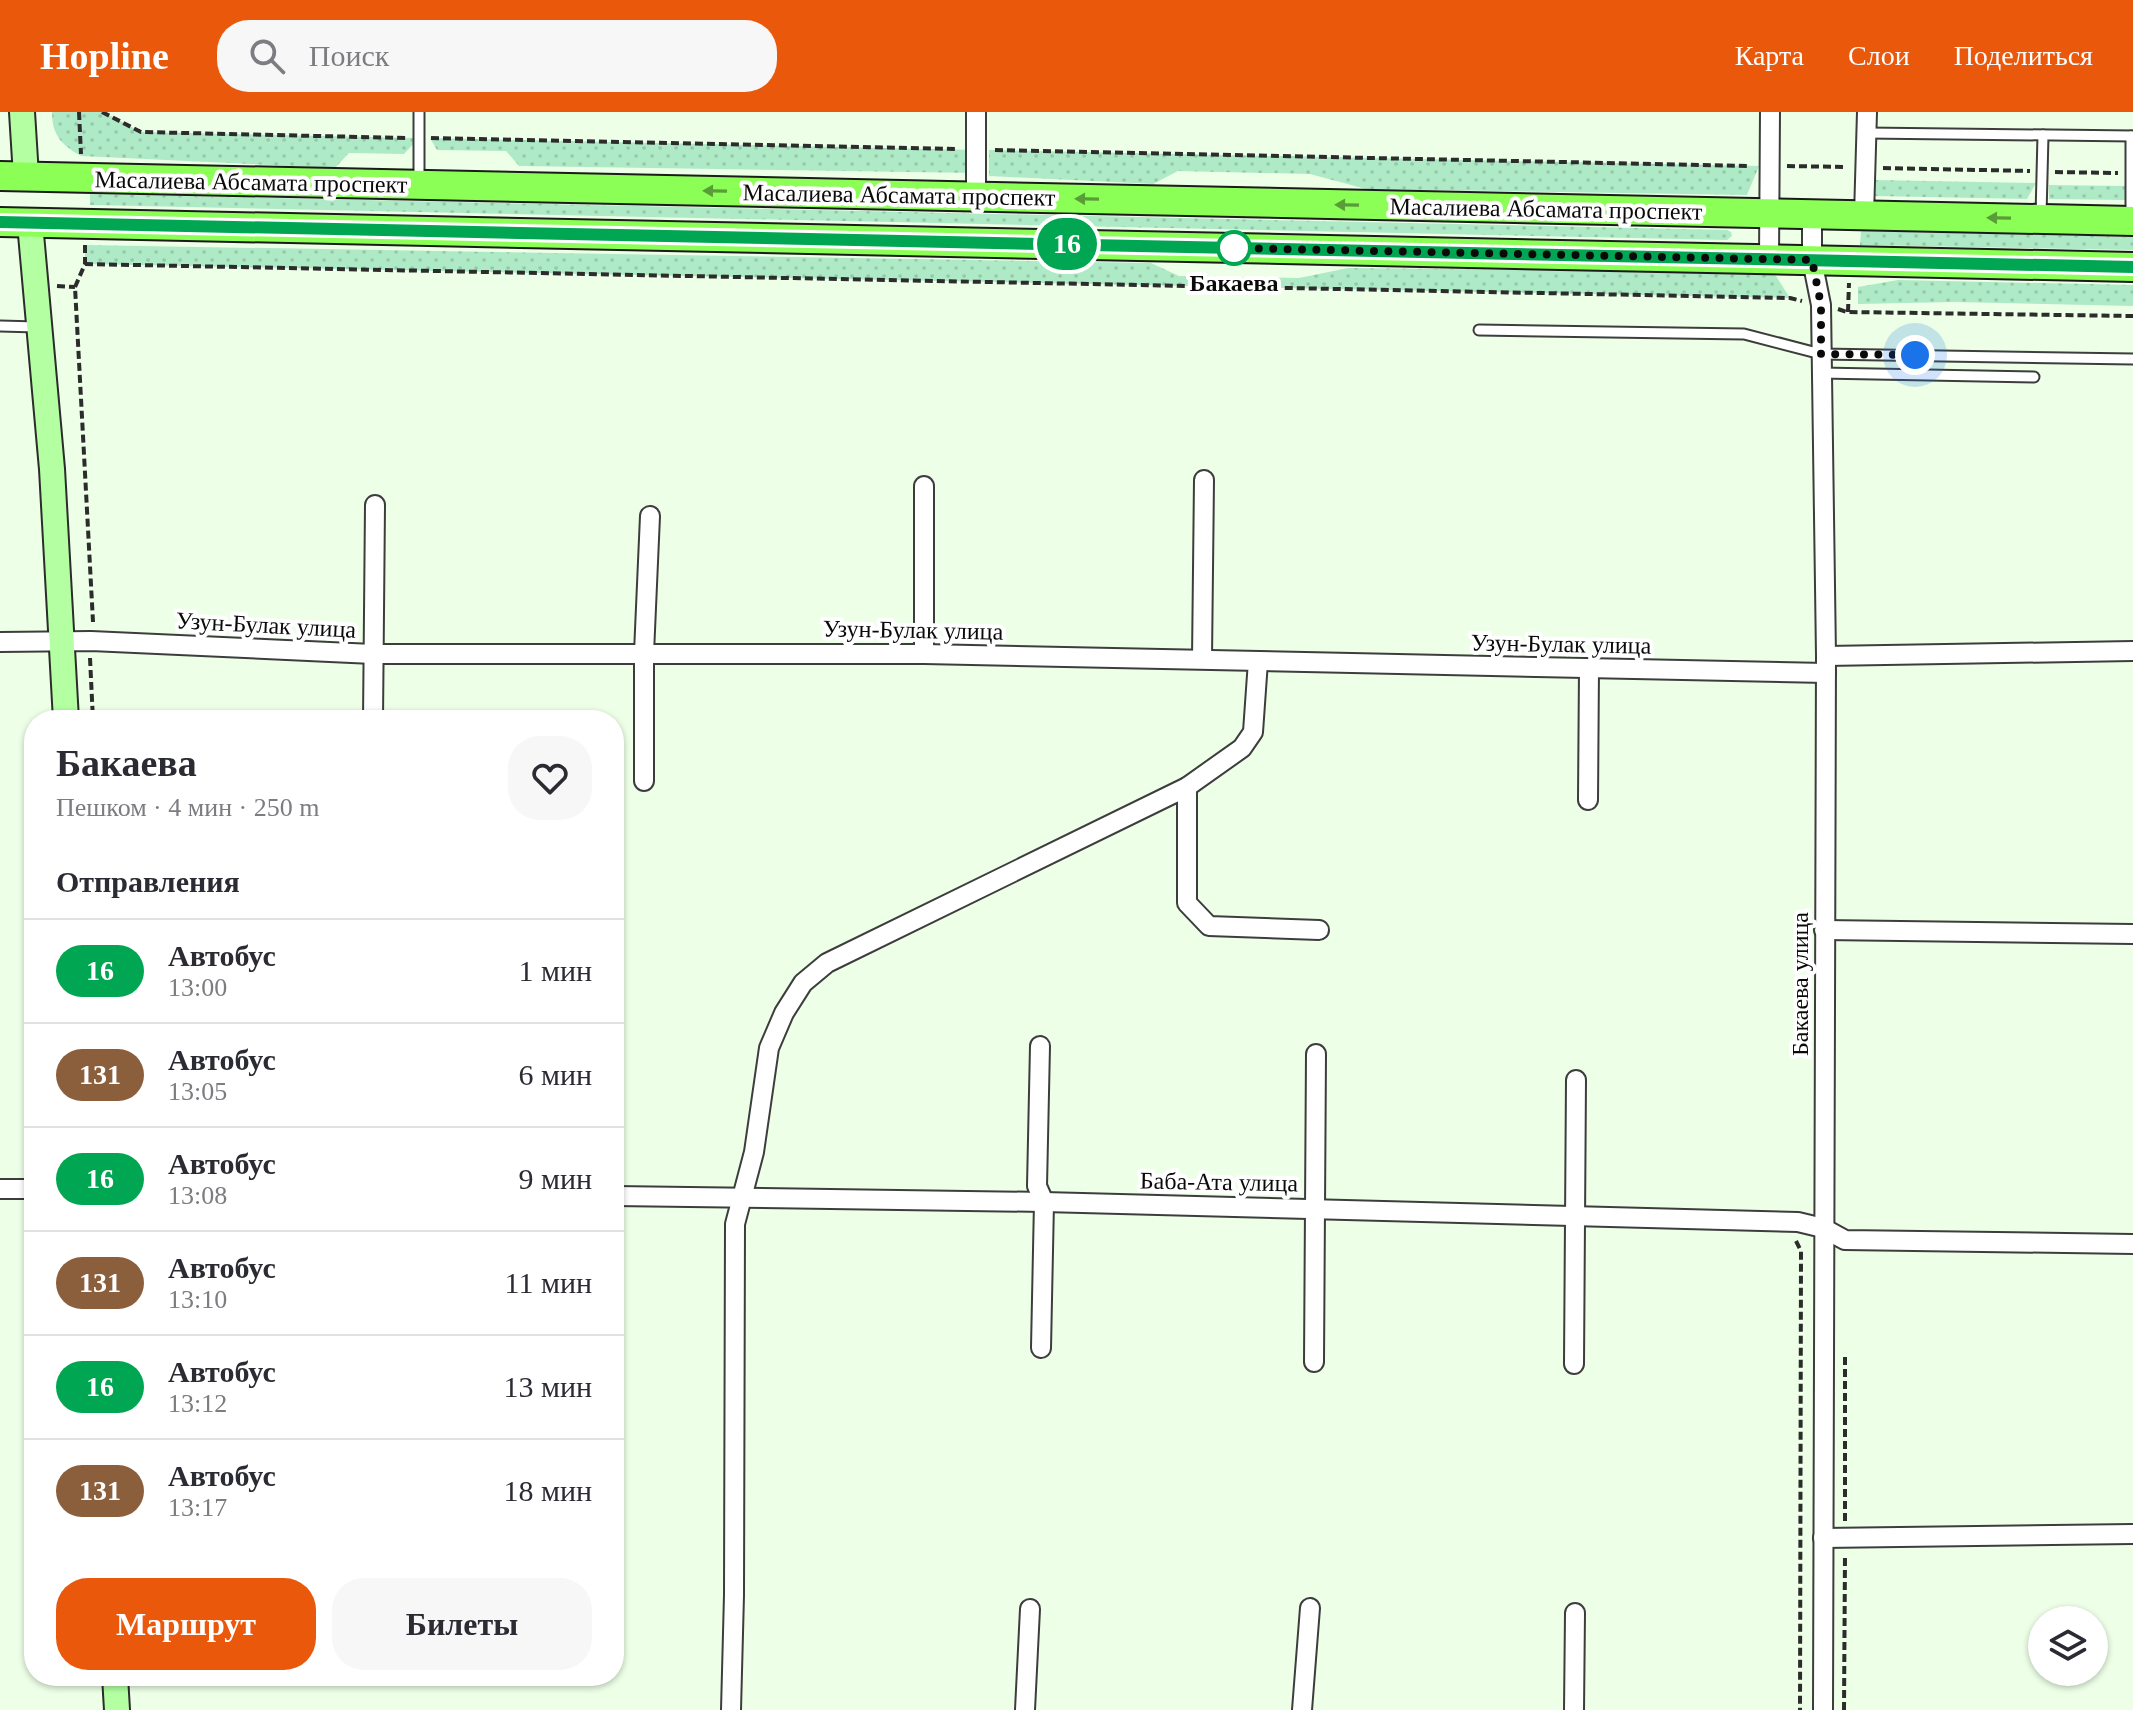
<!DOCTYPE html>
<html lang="ru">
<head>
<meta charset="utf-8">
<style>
  body { margin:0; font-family:"Times New Roman",serif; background:#f7f7f7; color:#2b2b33; height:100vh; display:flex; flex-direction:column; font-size:30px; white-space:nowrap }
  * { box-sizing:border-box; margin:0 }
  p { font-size:26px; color:#7c7c81 }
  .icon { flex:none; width:44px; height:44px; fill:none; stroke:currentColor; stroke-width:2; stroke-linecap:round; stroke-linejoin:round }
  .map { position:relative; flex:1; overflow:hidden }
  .drawer { position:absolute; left:24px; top:598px; width:600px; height:976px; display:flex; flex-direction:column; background:#fff; border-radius:32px; box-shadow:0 2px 6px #0004 }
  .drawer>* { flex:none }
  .badge { padding:0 16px; border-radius:26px; font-size:28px; line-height:52px }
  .controls { position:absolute; left:2028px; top:1494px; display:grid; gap:16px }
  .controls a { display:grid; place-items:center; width:80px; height:80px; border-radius:50%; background:#fff; box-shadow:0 2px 6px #0004; font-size:40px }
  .you { position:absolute; width:40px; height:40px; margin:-20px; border:6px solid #fff; border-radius:50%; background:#1a73e8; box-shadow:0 0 0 12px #1a73e833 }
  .map>.badge { position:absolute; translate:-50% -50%; box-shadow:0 0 0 4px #fff }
  h2 { padding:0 32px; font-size:30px; line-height:72px }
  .round { display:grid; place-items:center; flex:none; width:84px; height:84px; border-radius:32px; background:#f7f7f7 }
  .summary { display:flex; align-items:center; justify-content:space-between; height:136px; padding:0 32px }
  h1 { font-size:38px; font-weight:600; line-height:60px }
  .action { display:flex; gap:16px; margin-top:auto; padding:16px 32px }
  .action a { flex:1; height:92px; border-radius:32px; background:#ea580c; color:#fff; font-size:32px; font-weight:600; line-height:92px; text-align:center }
  .action a+a { background:#f7f7f7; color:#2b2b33 }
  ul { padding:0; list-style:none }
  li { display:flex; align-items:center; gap:24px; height:104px; padding:0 32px; border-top:2px solid #e1e1e2 }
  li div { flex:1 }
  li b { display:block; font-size:30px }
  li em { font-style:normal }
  li .badge { min-width:88px; font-weight:700; text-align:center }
  header { display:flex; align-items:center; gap:48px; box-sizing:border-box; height:112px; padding:0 40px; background:#ea580c; color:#fff }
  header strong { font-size:38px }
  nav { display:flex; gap:44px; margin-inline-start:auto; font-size:28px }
  .search { width:560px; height:72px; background:#f7f7f7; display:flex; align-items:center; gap:20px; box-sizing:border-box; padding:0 28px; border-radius:32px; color:#7c7c81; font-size:30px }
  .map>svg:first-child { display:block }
  .grass { fill:url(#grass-dots) }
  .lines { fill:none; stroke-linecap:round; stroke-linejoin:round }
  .lane-casing { stroke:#3d3d3d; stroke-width:13 }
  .street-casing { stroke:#3d3d3d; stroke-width:22 }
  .secondary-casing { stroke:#2c2c2c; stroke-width:28 }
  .primary-casing { stroke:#1b1b1b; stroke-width:32 }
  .path { stroke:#2c2c2c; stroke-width:4; stroke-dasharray:8 4; stroke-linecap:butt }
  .lane { stroke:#fff; stroke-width:9 }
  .street { stroke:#fff; stroke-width:18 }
  .secondary { stroke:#b3ffa2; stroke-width:24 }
  .primary { stroke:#8cff57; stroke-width:28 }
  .oneway { fill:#589d38 }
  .line-casing { stroke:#fff; stroke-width:18 }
  .line { stroke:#00a651; stroke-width:12 }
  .walk { stroke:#0a0a0a; stroke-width:8; stroke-dasharray:0 14.4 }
  .stop-dot { fill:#fff; stroke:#00a651; stroke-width:4 }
  .labels { text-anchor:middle; stroke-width:8; stroke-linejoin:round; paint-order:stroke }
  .street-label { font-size:24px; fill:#0a0a0a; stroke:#fff }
  .stop-label { font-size:24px; font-weight:bold; fill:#0a0a0a; stroke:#fff }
</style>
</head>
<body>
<header>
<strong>Hopline</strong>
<div class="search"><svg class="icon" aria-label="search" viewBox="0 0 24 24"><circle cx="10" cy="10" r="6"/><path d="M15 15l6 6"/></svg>Поиск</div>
<nav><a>Карта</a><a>Слои</a><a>Поделиться</a></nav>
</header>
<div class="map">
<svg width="2133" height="1598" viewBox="0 0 2133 1598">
  <defs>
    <pattern id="grass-dots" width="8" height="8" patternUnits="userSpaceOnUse" patternTransform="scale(2)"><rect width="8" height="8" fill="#afeac7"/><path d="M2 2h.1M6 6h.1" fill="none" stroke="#95c7aa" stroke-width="1.8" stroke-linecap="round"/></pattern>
  </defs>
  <rect width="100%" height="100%" fill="#edffe7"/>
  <g class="grass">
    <path d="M 52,0 L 103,0 L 141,20 L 419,26 L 404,42 L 349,41 L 335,56 L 81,44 C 62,33 52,24 52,0 Z"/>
    <polygon points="430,26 976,38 976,61 519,54 506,39 437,38"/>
    <polygon points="989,38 1759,54 1747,83 1366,77 1310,62 1178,59 1153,72 989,64"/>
    <polygon points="1874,68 2036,71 2027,87 1875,84"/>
    <polygon points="2049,73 2125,74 2125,88 2049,87"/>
    <polygon points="90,82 1727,118 1731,120 1732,124 1727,128 90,93"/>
    <polygon points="1861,119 2133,125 2133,138 1860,133"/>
    <polygon points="85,133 1151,151 1179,164 1299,166 1348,156 1766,160 1776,164 1790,186 85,152"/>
    <polygon points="1898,168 2133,173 2133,194 1954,190 1858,192 1858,175"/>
  </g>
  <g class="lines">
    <g class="lane-casing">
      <g id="lane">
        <polyline points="419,0 419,70"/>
        <polyline points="1867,21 2133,24"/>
        <polyline points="2131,24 2131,104"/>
        <polyline points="2041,104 2043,23"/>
        <polyline points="0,214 37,215"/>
        <polyline points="1479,218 1744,222 1821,242 2133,247"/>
        <polyline points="1821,261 2034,265"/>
      </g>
    </g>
    <g class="street-casing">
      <g id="street">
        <polyline points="976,85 976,0"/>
        <polyline points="1812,103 1812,148 1821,193 1826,544 1823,1598"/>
        <polyline points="1864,104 1867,0"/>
        <polyline points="1769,147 1770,0"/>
        <polyline points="924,374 924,542"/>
        <polyline points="0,530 91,529 373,542 924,542 1826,561"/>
        <polyline points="1826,544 2133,539"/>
        <polyline points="1202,547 1204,368"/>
        <polyline points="373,608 375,393"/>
        <polyline points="644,669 644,541 650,404"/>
        <polyline points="1187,675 1187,791 1209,814 1319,818"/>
        <polyline points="1588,688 1589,557"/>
        <polyline points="1824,818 2133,822"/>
        <polyline points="1040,934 1037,1074 1044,1090 1041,1236"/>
        <polyline points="0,1077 34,1077"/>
        <polyline points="614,1084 1044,1090 1798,1110 1823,1116 1845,1128 2133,1132"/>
        <polyline points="1314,1250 1316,942"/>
        <polyline points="1574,1252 1576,968"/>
        <polyline points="1823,1426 2133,1422"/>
        <polyline points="731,1598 734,1483 735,1112 754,1040 769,936 784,901 803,871 827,851 1187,675 1242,636 1253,620 1258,549"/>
        <polyline points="1025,1598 1030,1497"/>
        <polyline points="1302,1598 1310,1496"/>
        <polyline points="1574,1598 1575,1501"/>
      </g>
    </g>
    <g class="secondary-casing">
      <g id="secondary">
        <polyline points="22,0 26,64"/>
        <polyline points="30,111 52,357 66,608"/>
        <polyline points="115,1564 117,1598"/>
      </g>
    </g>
    <g class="primary-casing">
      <g id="primary">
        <polyline points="0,64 2133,109"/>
        <polyline points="0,110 2133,155"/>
      </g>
    </g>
    <g class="path">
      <polyline points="79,0 81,42"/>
      <polyline points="102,0 141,20 406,26"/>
      <polyline points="431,26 958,37"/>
      <polyline points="995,38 1750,54"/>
      <polyline points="1787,54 1846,55"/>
      <polyline points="1883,56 2030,59"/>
      <polyline points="2055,60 2118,61"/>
      <polyline points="85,133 85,152 75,175 93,510"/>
      <polyline points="85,152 1790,186 1802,189"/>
      <polyline points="57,174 75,175"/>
      <polyline points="1838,197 1847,200 2133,204"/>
      <polyline points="1848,200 1849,171"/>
      <polyline points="90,546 93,608"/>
      <polyline points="1796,1129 1801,1139 1800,1598"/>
      <polyline points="1845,1409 1845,1242"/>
      <polyline points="1844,1598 1845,1444"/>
    </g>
    <use href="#lane" class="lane"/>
    <use href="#street" class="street"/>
    <use href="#secondary" class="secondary"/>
    <use href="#primary" class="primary"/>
  </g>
  <defs><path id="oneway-solid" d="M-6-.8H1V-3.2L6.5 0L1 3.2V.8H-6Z" transform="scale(2)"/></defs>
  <g class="oneway">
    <use href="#oneway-solid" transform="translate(715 79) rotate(-179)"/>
    <use href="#oneway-solid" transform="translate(1087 87) rotate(-179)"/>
    <use href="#oneway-solid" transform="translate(1347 93) rotate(-179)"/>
    <use href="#oneway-solid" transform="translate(1999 106) rotate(-179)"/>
  </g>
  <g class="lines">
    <g class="line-casing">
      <polyline id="line" points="0,110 2133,155"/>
    </g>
    <use href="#line" class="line"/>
    <polyline class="walk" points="1234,136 1232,136 1812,148 1821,193 1821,242 1915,243"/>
  </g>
  <circle class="stop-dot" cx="1234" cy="136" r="16"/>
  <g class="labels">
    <g class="street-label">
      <text transform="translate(251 70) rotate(1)" y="8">Масалиева Абсамата проспект</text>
      <text transform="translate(899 83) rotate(1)" y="8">Масалиева Абсамата проспект</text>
      <text transform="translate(1546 97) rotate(1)" y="8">Масалиева Абсамата проспект</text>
      <text transform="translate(266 513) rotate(3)" y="8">Узун-Булак улица</text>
      <text transform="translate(913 518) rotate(1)" y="8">Узун-Булак улица</text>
      <text transform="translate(1561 532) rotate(1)" y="8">Узун-Булак улица</text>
      <text transform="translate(1800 872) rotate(-90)" y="8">Бакаева улица</text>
      <text transform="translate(1219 1070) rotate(1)" y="8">Баба-Ата улица</text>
    </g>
    <g class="stop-label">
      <text x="1234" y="179">Бакаева</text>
    </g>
  </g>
</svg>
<div class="controls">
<a><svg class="icon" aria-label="layers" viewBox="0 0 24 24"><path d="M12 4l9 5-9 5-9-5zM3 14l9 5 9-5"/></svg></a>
</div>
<div class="you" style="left:1915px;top:243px"></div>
<b class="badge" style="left:1067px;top:132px;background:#00a651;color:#fff">16</b>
<section class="drawer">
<div class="summary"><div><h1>Бакаева</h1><p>Пешком · 4 мин · 250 m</p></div><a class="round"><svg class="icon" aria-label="heart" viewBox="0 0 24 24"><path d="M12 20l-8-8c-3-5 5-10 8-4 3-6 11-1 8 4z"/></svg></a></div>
<h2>Отправления</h2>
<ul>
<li><span class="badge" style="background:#00a651;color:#fff">16</span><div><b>Автобус</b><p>13:00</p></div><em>1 мин</em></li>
<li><span class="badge" style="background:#8b5e3c;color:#fff">131</span><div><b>Автобус</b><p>13:05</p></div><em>6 мин</em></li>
<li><span class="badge" style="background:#00a651;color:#fff">16</span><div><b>Автобус</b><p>13:08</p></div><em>9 мин</em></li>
<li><span class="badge" style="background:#8b5e3c;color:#fff">131</span><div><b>Автобус</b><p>13:10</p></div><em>11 мин</em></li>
<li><span class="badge" style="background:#00a651;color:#fff">16</span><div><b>Автобус</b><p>13:12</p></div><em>13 мин</em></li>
<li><span class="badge" style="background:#8b5e3c;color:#fff">131</span><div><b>Автобус</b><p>13:17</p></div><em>18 мин</em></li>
</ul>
<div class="action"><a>Маршрут</a><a>Билеты</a></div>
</section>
</div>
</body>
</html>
